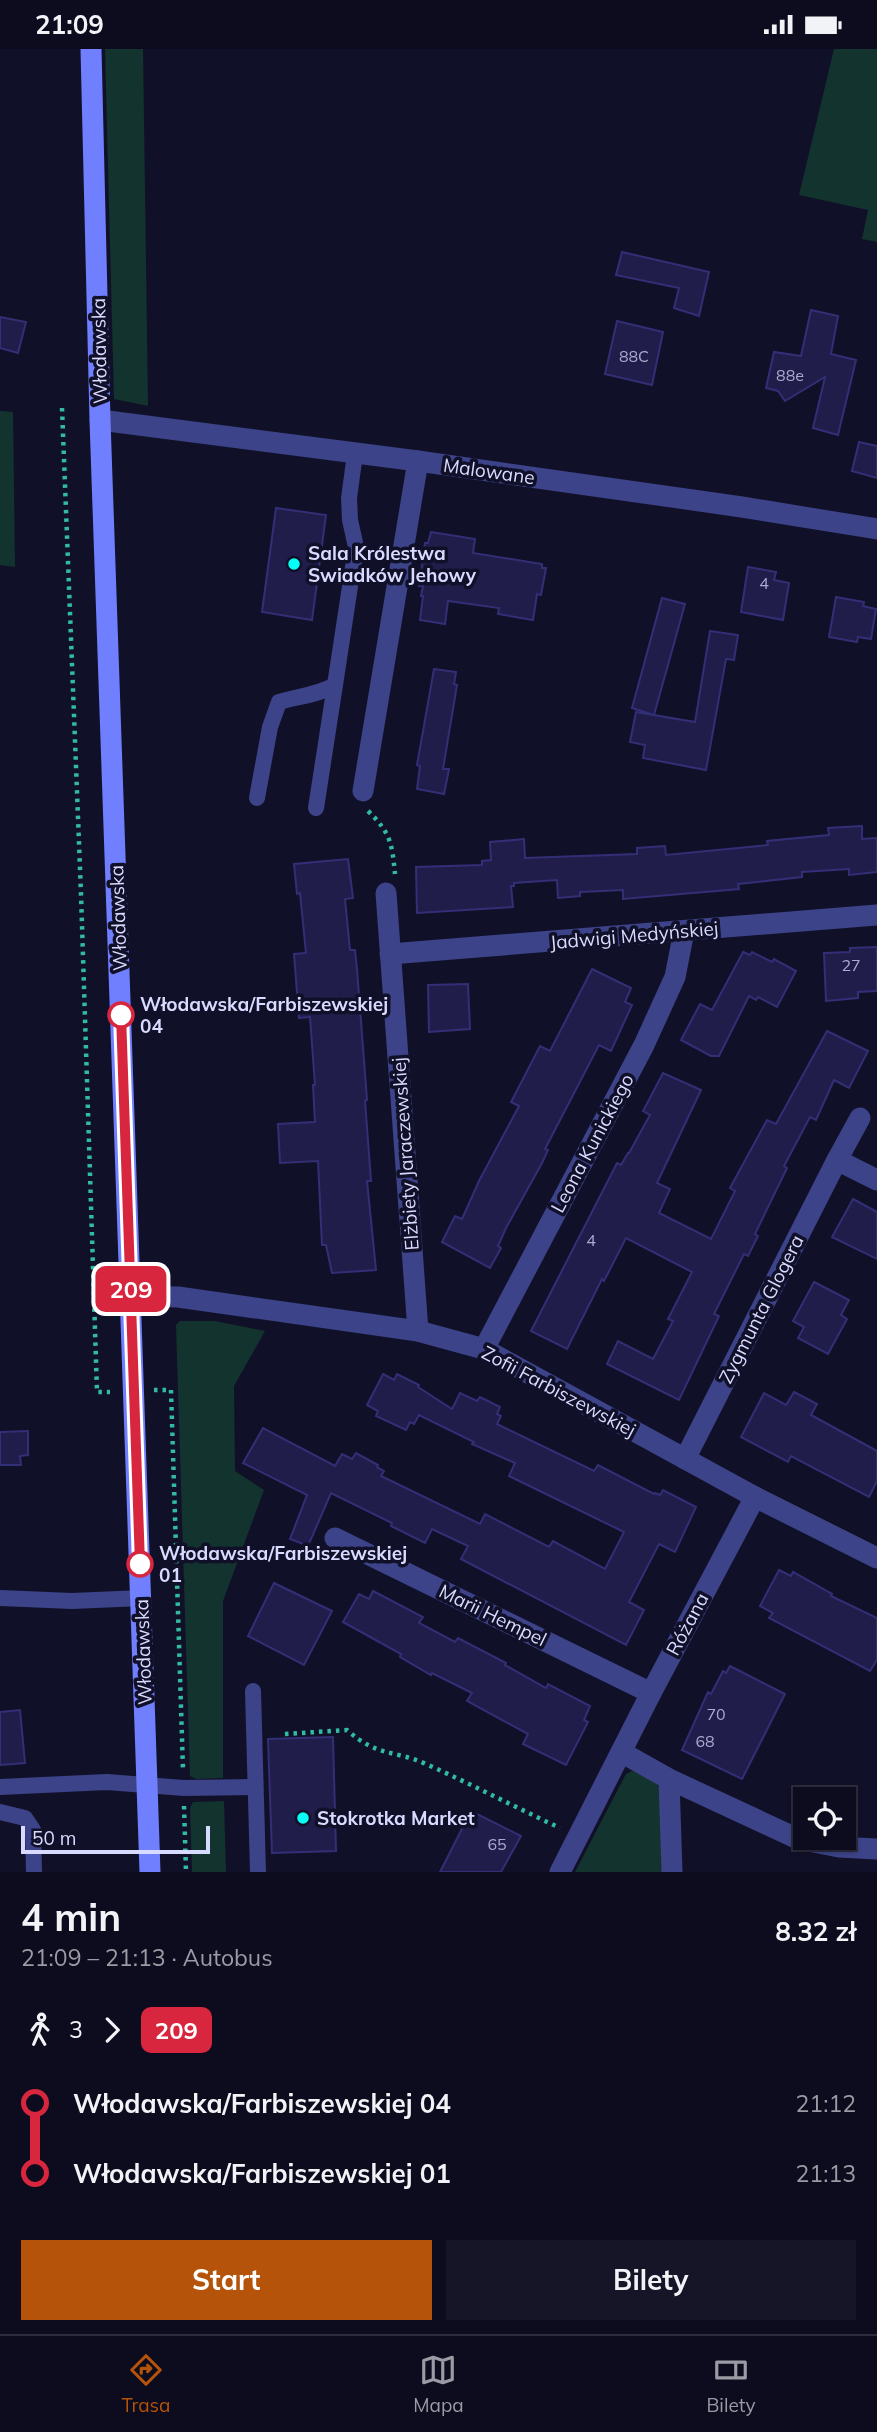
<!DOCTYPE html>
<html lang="pl">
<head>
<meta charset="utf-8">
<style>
  body { margin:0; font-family:Mulish,sans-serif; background:#161528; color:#f1f3f6; height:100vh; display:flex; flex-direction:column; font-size:26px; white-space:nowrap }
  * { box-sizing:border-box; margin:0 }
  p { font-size:23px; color:#9a9ba4 }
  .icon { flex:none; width:38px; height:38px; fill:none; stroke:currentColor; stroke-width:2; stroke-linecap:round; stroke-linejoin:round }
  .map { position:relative; height:1823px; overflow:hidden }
  .drawer { display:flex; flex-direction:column; background:#0d0c1f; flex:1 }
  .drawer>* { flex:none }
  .badge { padding:0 14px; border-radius:10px; font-size:24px; line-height:46px }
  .fabs { position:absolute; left:793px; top:1738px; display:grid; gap:14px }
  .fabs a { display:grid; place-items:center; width:63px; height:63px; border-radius:0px; background:#0d0c1f; box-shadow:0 2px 5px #0004,0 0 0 2px #2d2c3d; font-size:35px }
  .scale { position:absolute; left:21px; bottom:18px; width:189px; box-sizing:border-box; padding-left:7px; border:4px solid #d9daff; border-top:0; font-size:19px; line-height:24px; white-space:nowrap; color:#d9daff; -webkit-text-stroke:5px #111029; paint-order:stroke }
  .map>.badge { position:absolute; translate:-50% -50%; box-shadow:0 0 0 4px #fff }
  .legs { display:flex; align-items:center; gap:10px; height:77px; padding:0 21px; font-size:23px }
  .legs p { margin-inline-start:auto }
  .summary { display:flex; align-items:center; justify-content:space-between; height:119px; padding:0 21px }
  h1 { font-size:38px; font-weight:700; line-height:52px }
  .action { display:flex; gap:14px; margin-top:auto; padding:14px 21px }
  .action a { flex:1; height:80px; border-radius:0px; background:#b45309; color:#fff; font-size:28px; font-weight:700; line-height:80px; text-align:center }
  .action a+a { background:#161528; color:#f1f3f6 }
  ul { padding:0 21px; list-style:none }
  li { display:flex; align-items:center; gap:24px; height:70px; font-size:26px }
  li i { display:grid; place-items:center; width:10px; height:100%; margin:0 9px; background:currentColor }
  li i::after { content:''; width:18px; height:18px; margin:-9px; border:5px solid; border-radius:50%; background:#0d0c1f }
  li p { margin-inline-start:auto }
  li:first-child i { background:linear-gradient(#0000 50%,currentColor 0) }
  li:last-child i { background:linear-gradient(currentColor 50%,#0000 0) }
  .status { display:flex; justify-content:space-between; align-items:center; height:49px; padding:0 35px; background:#0d0c1f; direction:ltr }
  .status svg { height:19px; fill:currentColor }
  .tab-bar { display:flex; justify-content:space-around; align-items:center; height:98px; border-top:2px solid #2d2c3d; background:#0d0c1f; font-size:19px; color:#9a9ba4 }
  .tab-bar a { display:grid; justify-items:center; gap:4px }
  .tab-bar .selected { color:#b45309 }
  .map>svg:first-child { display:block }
  .green { fill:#13332e }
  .building { fill:#201d4a; stroke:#332f76; stroke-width:2 }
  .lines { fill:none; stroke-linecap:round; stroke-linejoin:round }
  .path { stroke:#31bba1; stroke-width:4.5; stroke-dasharray:3.5 5; stroke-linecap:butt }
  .lane { stroke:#3c4388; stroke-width:16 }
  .street { stroke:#3c4388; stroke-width:21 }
  .secondary { stroke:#707ffe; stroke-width:21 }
  .line-1-casing { stroke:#fff; stroke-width:16 }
  .line-1 { stroke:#d7263d; stroke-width:10 }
  .poi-dot { fill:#06fef6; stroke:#111029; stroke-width:2.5 }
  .stop-1-dot { fill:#fff; stroke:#d7263d; stroke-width:3.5 }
  .labels { text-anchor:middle; stroke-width:7; stroke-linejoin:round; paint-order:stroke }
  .number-label { font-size:16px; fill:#ababd2 }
  .street-label { font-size:19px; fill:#d9daff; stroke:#111029 }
  .poi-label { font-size:19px; font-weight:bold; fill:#d9daff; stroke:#111029; text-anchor:start }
  .stop-label { font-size:19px; font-weight:bold; fill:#d9daff; stroke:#111029; text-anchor:start }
</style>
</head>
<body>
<div class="status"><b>21:09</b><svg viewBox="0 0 49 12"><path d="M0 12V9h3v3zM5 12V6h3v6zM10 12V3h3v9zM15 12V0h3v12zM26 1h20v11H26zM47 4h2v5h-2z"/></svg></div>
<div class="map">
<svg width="877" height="1823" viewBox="0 0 877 1823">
  <rect width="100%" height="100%" fill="#111029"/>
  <g class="green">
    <polygon points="105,0 143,0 148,357 114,350"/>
    <polygon points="834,0 877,0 877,193 862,190 868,161 799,146"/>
    <polygon points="0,362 13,363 15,518 0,516"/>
    <polygon points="180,1272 215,1272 265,1282 234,1337 235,1422 264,1441 223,1552 223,1729 196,1730 190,1727 176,1276"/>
    <path d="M 632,1722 C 644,1723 656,1731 661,1742 L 664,1823 L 575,1823 L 626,1725 Z"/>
    <polygon points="224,1752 226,1823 192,1823 190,1759 193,1753"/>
  </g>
  <g class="building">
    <polygon points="622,203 709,223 699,267 674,259 679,239 616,226"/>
    <polygon points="811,261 838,267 831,305 856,311 838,386 813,379 825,328 785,352 778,342 766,339 774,303 801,307"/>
    <polygon points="0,268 26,273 18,304 0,299"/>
    <polygon points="617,272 663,283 652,336 605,325"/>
    <polygon points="859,393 877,397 877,429 852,422"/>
    <polygon points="276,459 326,466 312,571 262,563"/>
    <polygon points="431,483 475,490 473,504 542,515 542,519 546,519 541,546 537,545 533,571 498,565 499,559 448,552 445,575 420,571 423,547 421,547 423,537 419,537 425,494 428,494"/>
    <polygon points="748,518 776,523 774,531 789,534 783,571 741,563"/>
    <polygon points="836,548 864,553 863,557 876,560 871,590 858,588 857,593 829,588"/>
    <polygon points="662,549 685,555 654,666 632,659"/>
    <polygon points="710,582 738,586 734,611 726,610 706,721 643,709 645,696 630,693 636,663 695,673"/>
    <polygon points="434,620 456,623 454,635 457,636 443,720 449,720 444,745 417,740 420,717 417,716"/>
    <polygon points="862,777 862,790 877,789 877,823 849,826 849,820 802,823 802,828 738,835 739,840 623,850 623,841 580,843 580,847 558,849 557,831 514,834 514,837 511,837 513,858 417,864 416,818 482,816 482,812 491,811 490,793 524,790 525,809 637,805 637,799 665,797 666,806 768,796 767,792 829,786 828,779"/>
    <polygon points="348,810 353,849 345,850 350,901 355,901 357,920 367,1051 365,1052 371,1132 367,1132 376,1221 332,1224 326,1196 322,1196 318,1112 280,1114 278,1075 315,1073 313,1036 315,1036 310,968 299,969 294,905 306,904 300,844 297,845 294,815"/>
    <polygon points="877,898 877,942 858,943 858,949 826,952 824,904 850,903 850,899"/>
    <polygon points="743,903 750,906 752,903 772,913 774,910 796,922 777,958 758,948 756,951 749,947 719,1007 711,1007 681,991 700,955 712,961"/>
    <polygon points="592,920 631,939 625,953 632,956 611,1002 599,996 545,1100 548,1101 542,1114 506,1179 498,1197 501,1199 490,1219 442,1193 455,1167 462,1170 479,1132 519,1057 511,1053 540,997 550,1002"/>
    <polygon points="468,935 470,980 429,983 428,936"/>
    <polygon points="827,982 868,1002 849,1039 834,1031 816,1071 810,1068 784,1117 787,1119 755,1185 758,1187 748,1207 744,1205 714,1265 719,1267 679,1351 607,1315 618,1292 653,1310 673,1272 668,1270 692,1223 626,1189 604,1232 602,1230 567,1300 531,1282 617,1114 621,1116 628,1104 629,1104 650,1066 643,1062 663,1024 701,1041 657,1134 670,1140 659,1164 711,1190 735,1142 730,1139 767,1071 776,1075"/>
    <polygon points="853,1150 877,1163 877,1210 832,1188"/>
    <polygon points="814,1233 849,1251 841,1266 847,1270 828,1305 798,1289 804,1278 793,1272"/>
    <polygon points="383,1325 394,1331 397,1325 419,1336 418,1338 452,1360 460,1344 477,1352 480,1348 500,1358 497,1365 501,1367 497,1375 594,1422 598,1416 654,1445 655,1444 660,1446 663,1441 696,1458 675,1503 659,1495 629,1553 644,1561 626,1596 461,1510 468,1497 432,1480 425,1494 391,1477 392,1474 331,1444 308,1497 290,1490 307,1446 243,1414 263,1379 335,1417 342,1405 352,1410 356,1404 378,1416 377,1418 384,1422 381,1427 480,1475 485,1465 549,1498 553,1492 605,1520 624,1483 509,1427 515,1414 472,1395 474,1393 419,1366 414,1375 410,1373 406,1381 376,1367 378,1362 367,1356"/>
    <polygon points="794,1343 817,1355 811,1366 877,1402 877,1432 869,1448 791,1407 788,1413 741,1388 764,1344 786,1356"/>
    <polygon points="28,1382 28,1406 20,1407 21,1416 0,1416 0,1383"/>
    <polygon points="779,1521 791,1527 793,1523 832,1545 831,1547 877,1569 877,1611 870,1622 769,1569 773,1564 760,1557"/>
    <polygon points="274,1534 332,1562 304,1616 248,1587"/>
    <polygon points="373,1542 423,1568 419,1574 455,1593 458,1589 506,1614 505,1616 546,1639 548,1635 590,1657 584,1671 588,1673 566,1716 523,1695 528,1685 467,1652 472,1644 432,1624 431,1626 400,1608 401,1605 343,1573 359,1545 369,1550"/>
    <polygon points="730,1617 785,1645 742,1730 682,1701 708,1643 711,1645 723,1622 726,1624"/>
    <polygon points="20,1661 25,1714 0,1716 0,1663"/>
    <polygon points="333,1688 336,1802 272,1804 268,1690"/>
    <polygon points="471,1762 521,1787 501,1823 440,1823"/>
  </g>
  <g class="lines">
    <g class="path">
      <polyline points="62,359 81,845 97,1343 110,1343"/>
      <path d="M 368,762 C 391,784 392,795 395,825"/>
      <polyline points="154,1341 171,1341 183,1721"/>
      <path d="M 285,1685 L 347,1681 C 377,1708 395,1701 426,1715 C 471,1735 515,1758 560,1779"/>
      <polyline points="184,1757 186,1823"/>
    </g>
    <g class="lane">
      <path d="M 257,749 L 270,678 L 279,653 C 299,647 318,646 335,636 L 356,498 L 350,471 L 349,449 L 355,405"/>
      <polyline points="316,759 335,636"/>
      <polyline points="0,1549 72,1552 142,1549"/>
      <polyline points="253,1642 258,1823"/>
      <polyline points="0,1738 107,1733 184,1739 255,1738"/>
      <polyline points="0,1763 25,1769 33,1781 34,1823"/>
    </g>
    <g class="street">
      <polyline points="100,371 418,412 742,458 877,480"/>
      <polyline points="363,742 418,412"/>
      <polyline points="386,844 418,1282"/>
      <polyline points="390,905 877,866"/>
      <polyline points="837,1111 860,1069"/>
      <polyline points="131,1247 178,1248 418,1282 484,1300 755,1448 877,1509"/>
      <polyline points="484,1300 644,996 675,928 684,882"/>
      <polyline points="685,1410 837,1111 877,1131"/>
      <polyline points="335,1489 651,1644"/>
      <polyline points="621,1703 669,1730 798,1790 839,1798 877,1800"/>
      <polyline points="669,1730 672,1823"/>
      <polyline points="560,1823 651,1644 755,1448"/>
    </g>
    <polyline class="secondary" points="91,0 100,371 150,1823"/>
  </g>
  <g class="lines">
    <g class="line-1-casing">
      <polyline id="line-1" points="121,966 140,1515"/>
    </g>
    <use href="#line-1" class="line-1"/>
  </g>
  <g class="poi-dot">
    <circle cx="294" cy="515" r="7"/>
    <circle cx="303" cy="1769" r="7"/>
  </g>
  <g class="stop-1-dot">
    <circle cx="121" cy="966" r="12"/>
    <circle cx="140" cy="1515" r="12"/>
  </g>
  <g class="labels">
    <g class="number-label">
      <text x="634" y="313">88C</text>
      <text x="790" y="332">88e</text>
      <text x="764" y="540">4</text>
      <text x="851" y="922">27</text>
      <text x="591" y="1197">4</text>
      <text x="716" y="1671">70</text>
      <text x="705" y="1698">68</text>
      <text x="497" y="1801">65</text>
    </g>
    <g class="street-label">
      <text transform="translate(99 302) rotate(-91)" y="7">Włodawska</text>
      <text transform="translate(489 422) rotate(8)" y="7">Malowane</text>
      <text transform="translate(118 869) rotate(-92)" y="7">Włodawska</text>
      <text transform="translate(634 886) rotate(-5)" y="7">Jadwigi Medyńskiej</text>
      <text transform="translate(592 1094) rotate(-62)" y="7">Leona Kunickiego</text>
      <text transform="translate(405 1105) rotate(-94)" y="7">Elżbiety Jaraczewskiej</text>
      <text transform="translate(761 1260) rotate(-63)" y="7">Zygmunta Glogera</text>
      <text transform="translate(559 1342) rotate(28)" y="7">Zofii Farbiszewskiej</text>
      <text transform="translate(493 1566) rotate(26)" y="7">Marii Hempel</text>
      <text transform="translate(687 1575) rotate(-62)" y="7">Różana</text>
      <text transform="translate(143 1603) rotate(-92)" y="7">Włodawska</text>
    </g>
    <g class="poi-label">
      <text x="308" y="511">Sala Królestwa<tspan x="308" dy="22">Swiadków Jehowy</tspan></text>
      <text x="317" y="1776">Stokrotka Market</text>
    </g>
    <g class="stop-label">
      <text x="140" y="962">Włodawska/Farbiszewskiej<tspan x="140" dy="22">04</tspan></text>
      <text x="159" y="1511">Włodawska/Farbiszewskiej<tspan x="159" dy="22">01</tspan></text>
    </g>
  </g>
</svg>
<div class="fabs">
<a><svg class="icon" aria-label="locate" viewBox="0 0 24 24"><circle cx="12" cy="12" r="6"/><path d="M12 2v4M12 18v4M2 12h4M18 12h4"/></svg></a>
</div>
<div class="scale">50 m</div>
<b class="badge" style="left:131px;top:1240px;background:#d7263d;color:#fff">209</b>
</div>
<section class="drawer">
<div class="summary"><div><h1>4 min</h1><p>21:09 – 21:13 · Autobus</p></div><b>8.32 zł</b></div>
<div class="legs"><svg class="icon" aria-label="walk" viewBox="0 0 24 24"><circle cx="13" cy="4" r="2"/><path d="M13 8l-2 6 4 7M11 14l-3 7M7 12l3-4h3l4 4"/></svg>3<svg class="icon" aria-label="forward" viewBox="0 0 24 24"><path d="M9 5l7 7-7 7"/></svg><b class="badge" style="background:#d7263d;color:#fff">209</b></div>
<ul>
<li><i style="color:#d7263d"></i><b>Włodawska/Farbiszewskiej 04</b><p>21:12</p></li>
<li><i style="color:#d7263d"></i><b>Włodawska/Farbiszewskiej 01</b><p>21:13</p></li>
</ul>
<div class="action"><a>Start</a><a>Bilety</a></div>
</section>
<nav class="tab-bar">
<a class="selected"><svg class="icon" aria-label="directions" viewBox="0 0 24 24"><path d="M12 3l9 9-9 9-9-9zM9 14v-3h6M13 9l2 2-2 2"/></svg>Trasa</a>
<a><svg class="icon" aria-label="map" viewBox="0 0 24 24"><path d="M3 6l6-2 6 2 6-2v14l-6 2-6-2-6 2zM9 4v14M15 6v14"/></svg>Mapa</a>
<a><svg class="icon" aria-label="tickets" viewBox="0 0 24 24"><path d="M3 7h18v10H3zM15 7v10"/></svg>Bilety</a>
</nav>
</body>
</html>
